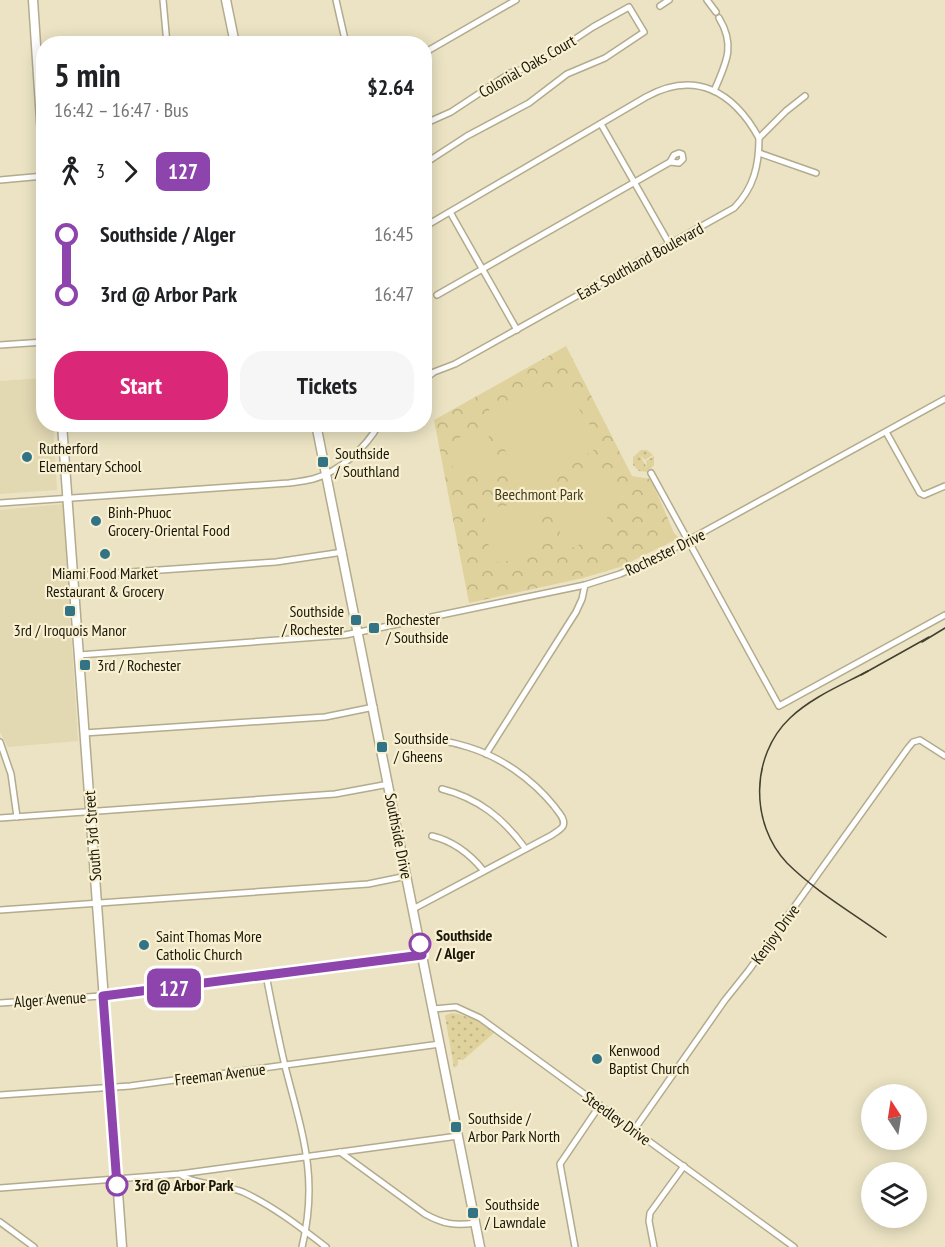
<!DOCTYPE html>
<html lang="en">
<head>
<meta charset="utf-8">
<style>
  body { margin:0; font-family:"PT Sans Narrow",sans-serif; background:#f6f6f6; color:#202124; height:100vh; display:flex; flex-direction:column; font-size:22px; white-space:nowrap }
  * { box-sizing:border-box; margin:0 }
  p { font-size:20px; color:#757577 }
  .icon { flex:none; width:33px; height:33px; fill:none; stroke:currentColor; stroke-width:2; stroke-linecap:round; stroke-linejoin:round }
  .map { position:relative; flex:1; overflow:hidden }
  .panel { position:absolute; left:36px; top:36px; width:396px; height:396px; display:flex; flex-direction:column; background:#fff; border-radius:24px; box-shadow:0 3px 15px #0003 }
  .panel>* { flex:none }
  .badge { padding:0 12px; border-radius:9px; font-size:21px; line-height:39px }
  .needle { width:39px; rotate:348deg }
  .tools { position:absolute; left:861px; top:1084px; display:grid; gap:12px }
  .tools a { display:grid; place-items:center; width:66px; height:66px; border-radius:50%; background:#fff; box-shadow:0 3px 15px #0003; font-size:30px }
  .map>.badge { position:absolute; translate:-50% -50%; box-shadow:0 0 0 3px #fff }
  .legs { display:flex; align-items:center; gap:9px; height:66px; padding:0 18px; font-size:20px }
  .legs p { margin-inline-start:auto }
  .headline { display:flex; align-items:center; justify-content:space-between; height:102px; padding:0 18px }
  h1 { font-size:33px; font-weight:700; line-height:45px }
  .button { display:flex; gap:12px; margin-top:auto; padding:12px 18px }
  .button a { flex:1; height:69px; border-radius:24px; background:#db2777; color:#fff; font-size:24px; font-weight:700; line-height:69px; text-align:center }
  .button a+a { background:#f6f6f6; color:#202124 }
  ul { padding:0 18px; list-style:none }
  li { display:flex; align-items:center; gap:21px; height:60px; font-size:22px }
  li i { display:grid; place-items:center; width:9px; height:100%; margin:0 8px; background:currentColor }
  li i::after { content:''; width:15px; height:15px; margin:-8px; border:4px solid; border-radius:50%; background:#fff }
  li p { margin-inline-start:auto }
  li:first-child i { background:linear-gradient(#0000 50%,currentColor 0) }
  li:last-child i { background:linear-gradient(currentColor 50%,#0000 0) }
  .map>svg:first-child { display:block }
  .built { fill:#e2d8b2 }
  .grass { fill:url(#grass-dots) }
  .forest { fill:url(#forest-crowns) }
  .pitch { fill:#e0d29c }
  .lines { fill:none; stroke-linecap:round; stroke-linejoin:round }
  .street-casing { stroke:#b3ab8d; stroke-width:8 }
  .secondary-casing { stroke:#b3ab8d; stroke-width:11 }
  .street { stroke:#fff; stroke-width:5 }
  .secondary { stroke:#fff; stroke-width:8 }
  .rail { stroke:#444030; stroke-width:1.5 }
  .line-1-casing { stroke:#fff; stroke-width:14 }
  .line-1 { stroke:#8e44ad; stroke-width:9 }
  .poi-dot { fill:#327486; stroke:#f8f0d0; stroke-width:2 }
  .stop-1-dot { fill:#fff; stroke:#8e44ad; stroke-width:3 }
  .labels { text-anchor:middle; stroke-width:4.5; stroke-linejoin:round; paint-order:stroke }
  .street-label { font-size:16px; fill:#19170b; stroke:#f8f0d0 }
  .poi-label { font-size:16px; fill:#19170b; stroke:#f8f0d0; text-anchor:start }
  .park-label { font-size:16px; fill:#453c1a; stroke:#f8f0d0 }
  .stop-label { font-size:16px; font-weight:bold; fill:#19170b; stroke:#f8f0d0; text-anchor:start }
</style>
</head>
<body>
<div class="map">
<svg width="945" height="1247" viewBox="0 0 945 1247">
  <defs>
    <pattern id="grass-dots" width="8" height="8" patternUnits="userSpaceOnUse" patternTransform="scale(1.5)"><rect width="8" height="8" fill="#e0d29c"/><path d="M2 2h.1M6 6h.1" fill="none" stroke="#c0b485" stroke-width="1.8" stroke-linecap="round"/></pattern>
    <pattern id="forest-crowns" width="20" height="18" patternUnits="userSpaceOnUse" patternTransform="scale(1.5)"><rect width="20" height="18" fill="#e0d29c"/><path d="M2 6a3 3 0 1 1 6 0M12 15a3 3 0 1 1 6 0" fill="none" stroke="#c0b485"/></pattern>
  </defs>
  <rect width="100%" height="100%" fill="#ebe3c3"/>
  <g class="built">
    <polygon points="43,378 44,424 53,425 57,490 0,494 0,381"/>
    <polygon points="63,504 78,741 8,747 0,732 0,510"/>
  </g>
  <g class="grass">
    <polygon points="641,450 647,450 653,455 645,460 640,455 647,468 646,461 654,456 654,465 647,472 639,471 633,465 633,457"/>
    <path d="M 450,1011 C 467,1010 481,1024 494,1033 L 463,1060 L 458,1059 L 458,1065 L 454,1068 L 445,1016 C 454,1009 463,1017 470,1017 L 462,1013 Z"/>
  </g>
  <polygon class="forest" points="566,346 632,476 651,479 674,533 679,538 620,567 583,578 469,603 434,420"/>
  <g class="pitch">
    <polygon points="558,388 570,396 603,444 531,492 521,491 488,407 543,389"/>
    <polygon points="484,425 500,464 495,470 453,476 453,441"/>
    <polygon points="603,469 616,499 599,535 568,550 545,499 548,493"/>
    <polygon points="540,502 542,526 535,548 514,560 491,563 484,512 486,508"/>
  </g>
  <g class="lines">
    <g class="street-casing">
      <g id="street">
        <polyline points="163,0 167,44"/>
        <polyline points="336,0 346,44"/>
        <polyline points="707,0 716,12"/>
        <polyline points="660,6 669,0"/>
        <polyline points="424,53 516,0"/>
        <path d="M 714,91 C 726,63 736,46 719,18"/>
        <polyline points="424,124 451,112 510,73 536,65 593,27 629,7 644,32 605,58 567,74 529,103 467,136 424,164"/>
        <polyline points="601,124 670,245"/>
        <polyline points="759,153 816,173"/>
        <polyline points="0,180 44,176"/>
        <polyline points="450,212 517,330"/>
        <path d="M 424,227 L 646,97 C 695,70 733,91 759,138"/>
        <polyline points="437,295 670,162 679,163 683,159 682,154 679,153 674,155 670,162"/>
        <polyline points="0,345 44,342"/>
        <path d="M 424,380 L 434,372 L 455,364 L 734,208 C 754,188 759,165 759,138 L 786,111 L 805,96"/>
        <polyline points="886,432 920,493 924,495 945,486"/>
        <polyline points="651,473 779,706 945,615"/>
        <path d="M 0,503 L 289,483 C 296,482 305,481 313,479 C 339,472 366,448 379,424"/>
        <polyline points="73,576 276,562 343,552"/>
        <polyline points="79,655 345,635 585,585 620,574 658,557 945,399"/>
        <polyline points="84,733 325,717 374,707"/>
        <path d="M 409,739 C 429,738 449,741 468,747 C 501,757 532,779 554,806 C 558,812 566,819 563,826 C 561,830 555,832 552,835 L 413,909"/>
        <polyline points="0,742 11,774 17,817"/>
        <polyline points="486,754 576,612 582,599 585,585"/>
        <path d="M 442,789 C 478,798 503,818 525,848"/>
        <polyline points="0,818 335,794 389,784"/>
        <path d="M 432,836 C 453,841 469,853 483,870"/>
        <polyline points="0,910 368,884 407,876"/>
        <path d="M 266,975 C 272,1006 278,1036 285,1066 C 302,1133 319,1177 302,1247"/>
        <polyline points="0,1003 130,994 422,955"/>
        <polyline points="433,1009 456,1007 480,1018 794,1247"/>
        <polyline points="0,1095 130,1086 440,1044"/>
        <polyline points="634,1130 725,1000 749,970 908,748 913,742 920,740 945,756"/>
        <path d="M 340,1152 L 425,1214 C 443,1224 455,1226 475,1223"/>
        <path d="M 180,1174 C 191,1184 226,1185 243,1192 C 273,1206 300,1227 326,1247"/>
        <polyline points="0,1188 180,1174 458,1136"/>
        <polyline points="0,1222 34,1247"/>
        <polyline points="575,1247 560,1164 600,1105"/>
        <polyline points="654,1247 649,1221 650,1213 684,1166"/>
      </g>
    </g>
    <g class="secondary-casing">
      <g id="secondary">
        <polyline points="33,0 44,166"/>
        <polyline points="226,0 235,44"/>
        <polyline points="62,424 122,1247"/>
        <polyline points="316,424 480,1247"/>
      </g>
    </g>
    <use href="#street" class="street"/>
    <use href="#secondary" class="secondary"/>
    <g class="rail">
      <polyline points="922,642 945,628"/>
      <path d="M 868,671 C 842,685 812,697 790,718 C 750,756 750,824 787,863 C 816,892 853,913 886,937"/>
      <polyline points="861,675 929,637"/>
    </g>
  </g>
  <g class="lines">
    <g class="line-1-casing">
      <polyline id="line-1" points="117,1185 103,996 422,955 420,944"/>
    </g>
    <use href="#line-1" class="line-1"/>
  </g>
  <g class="poi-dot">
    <circle cx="27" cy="457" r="6"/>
    <rect x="317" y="456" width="12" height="12" rx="3"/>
    <circle cx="96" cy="521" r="6"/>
    <circle cx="105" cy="554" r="6"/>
    <rect x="64" y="605" width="12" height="12" rx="3"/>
    <rect x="350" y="614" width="12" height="12" rx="3"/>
    <rect x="368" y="622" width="12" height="12" rx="3"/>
    <rect x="79" y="659" width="12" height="12" rx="3"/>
    <rect x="376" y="741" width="12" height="12" rx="3"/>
    <circle cx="144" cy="945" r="6"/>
    <circle cx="597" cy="1059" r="6"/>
    <rect x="450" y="1121" width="12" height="12" rx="3"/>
    <rect x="467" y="1207" width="12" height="12" rx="3"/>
  </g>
  <g class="stop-1-dot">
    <circle cx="420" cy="944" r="10"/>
    <circle cx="117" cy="1185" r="10"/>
  </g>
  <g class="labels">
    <g class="street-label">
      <text transform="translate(527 66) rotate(-30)" y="6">Colonial Oaks Court</text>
      <text transform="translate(640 261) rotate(-29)" y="6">East Southland Boulevard</text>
      <text transform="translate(665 552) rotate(-26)" y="6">Rochester Drive</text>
      <text transform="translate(92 836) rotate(-94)" y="6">South 3rd Street</text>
      <text transform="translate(399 836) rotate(79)" y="6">Southside Drive</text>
      <text transform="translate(775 934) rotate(-54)" y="6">Kenjoy Drive</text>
      <text transform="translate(50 999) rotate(-4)" y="6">Alger Avenue</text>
      <text transform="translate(220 1074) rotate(-7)" y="6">Freeman Avenue</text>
      <text transform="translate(617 1118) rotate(36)" y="6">Steedley Drive</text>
    </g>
    <g class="poi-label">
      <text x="39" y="454">Rutherford<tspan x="39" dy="18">Elementary School</tspan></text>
      <text x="335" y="459">Southside<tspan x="335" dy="18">/ Southland</tspan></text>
      <text x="108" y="518">Binh-Phuoc<tspan x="108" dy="18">Grocery-Oriental Food</tspan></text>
      <text x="105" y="579" text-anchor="middle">Miami Food Market<tspan x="105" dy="18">Restaurant &amp; Grocery</tspan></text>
      <text x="344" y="617" text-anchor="end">Southside<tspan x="344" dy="18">/ Rochester</tspan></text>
      <text x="386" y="625">Rochester<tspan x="386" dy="18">/ Southside</tspan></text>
      <text x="70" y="636" text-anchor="middle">3rd / Iroquois Manor</text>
      <text x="97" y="671">3rd / Rochester</text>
      <text x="394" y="744">Southside<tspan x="394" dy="18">/ Gheens</tspan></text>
      <text x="156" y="942">Saint Thomas More<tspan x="156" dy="18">Catholic Church</tspan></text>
      <text x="609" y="1056">Kenwood<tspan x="609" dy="18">Baptist Church</tspan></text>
      <text x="468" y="1124">Southside /<tspan x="468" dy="18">Arbor Park North</tspan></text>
      <text x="485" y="1210">Southside<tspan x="485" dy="18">/ Lawndale</tspan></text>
    </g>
    <g class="park-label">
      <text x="539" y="500">Beechmont Park</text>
    </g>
    <g class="stop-label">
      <text x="436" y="941">Southside<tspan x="436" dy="18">/ Alger</tspan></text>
      <text x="134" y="1191">3rd @ Arbor Park</text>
    </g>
  </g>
</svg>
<div class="tools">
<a><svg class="needle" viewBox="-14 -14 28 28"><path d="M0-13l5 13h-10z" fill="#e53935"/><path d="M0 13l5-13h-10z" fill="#757577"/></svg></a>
<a><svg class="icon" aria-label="layers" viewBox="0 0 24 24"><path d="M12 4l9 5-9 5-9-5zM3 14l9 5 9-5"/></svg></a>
</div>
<b class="badge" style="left:174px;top:988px;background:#8e44ad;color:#fff">127</b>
<section class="panel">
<div class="headline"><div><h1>5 min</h1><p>16:42 – 16:47 · Bus</p></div><b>$2.64</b></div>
<div class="legs"><svg class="icon" aria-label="walk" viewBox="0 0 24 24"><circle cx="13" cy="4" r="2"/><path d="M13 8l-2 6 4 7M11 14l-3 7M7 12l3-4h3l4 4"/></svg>3<svg class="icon" aria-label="forward" viewBox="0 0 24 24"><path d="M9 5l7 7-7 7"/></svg><b class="badge" style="background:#8e44ad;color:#fff">127</b></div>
<ul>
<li><i style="color:#8e44ad"></i><b>Southside / Alger</b><p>16:45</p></li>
<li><i style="color:#8e44ad"></i><b>3rd @ Arbor Park</b><p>16:47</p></li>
</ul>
<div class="button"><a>Start</a><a>Tickets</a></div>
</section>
</div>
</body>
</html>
